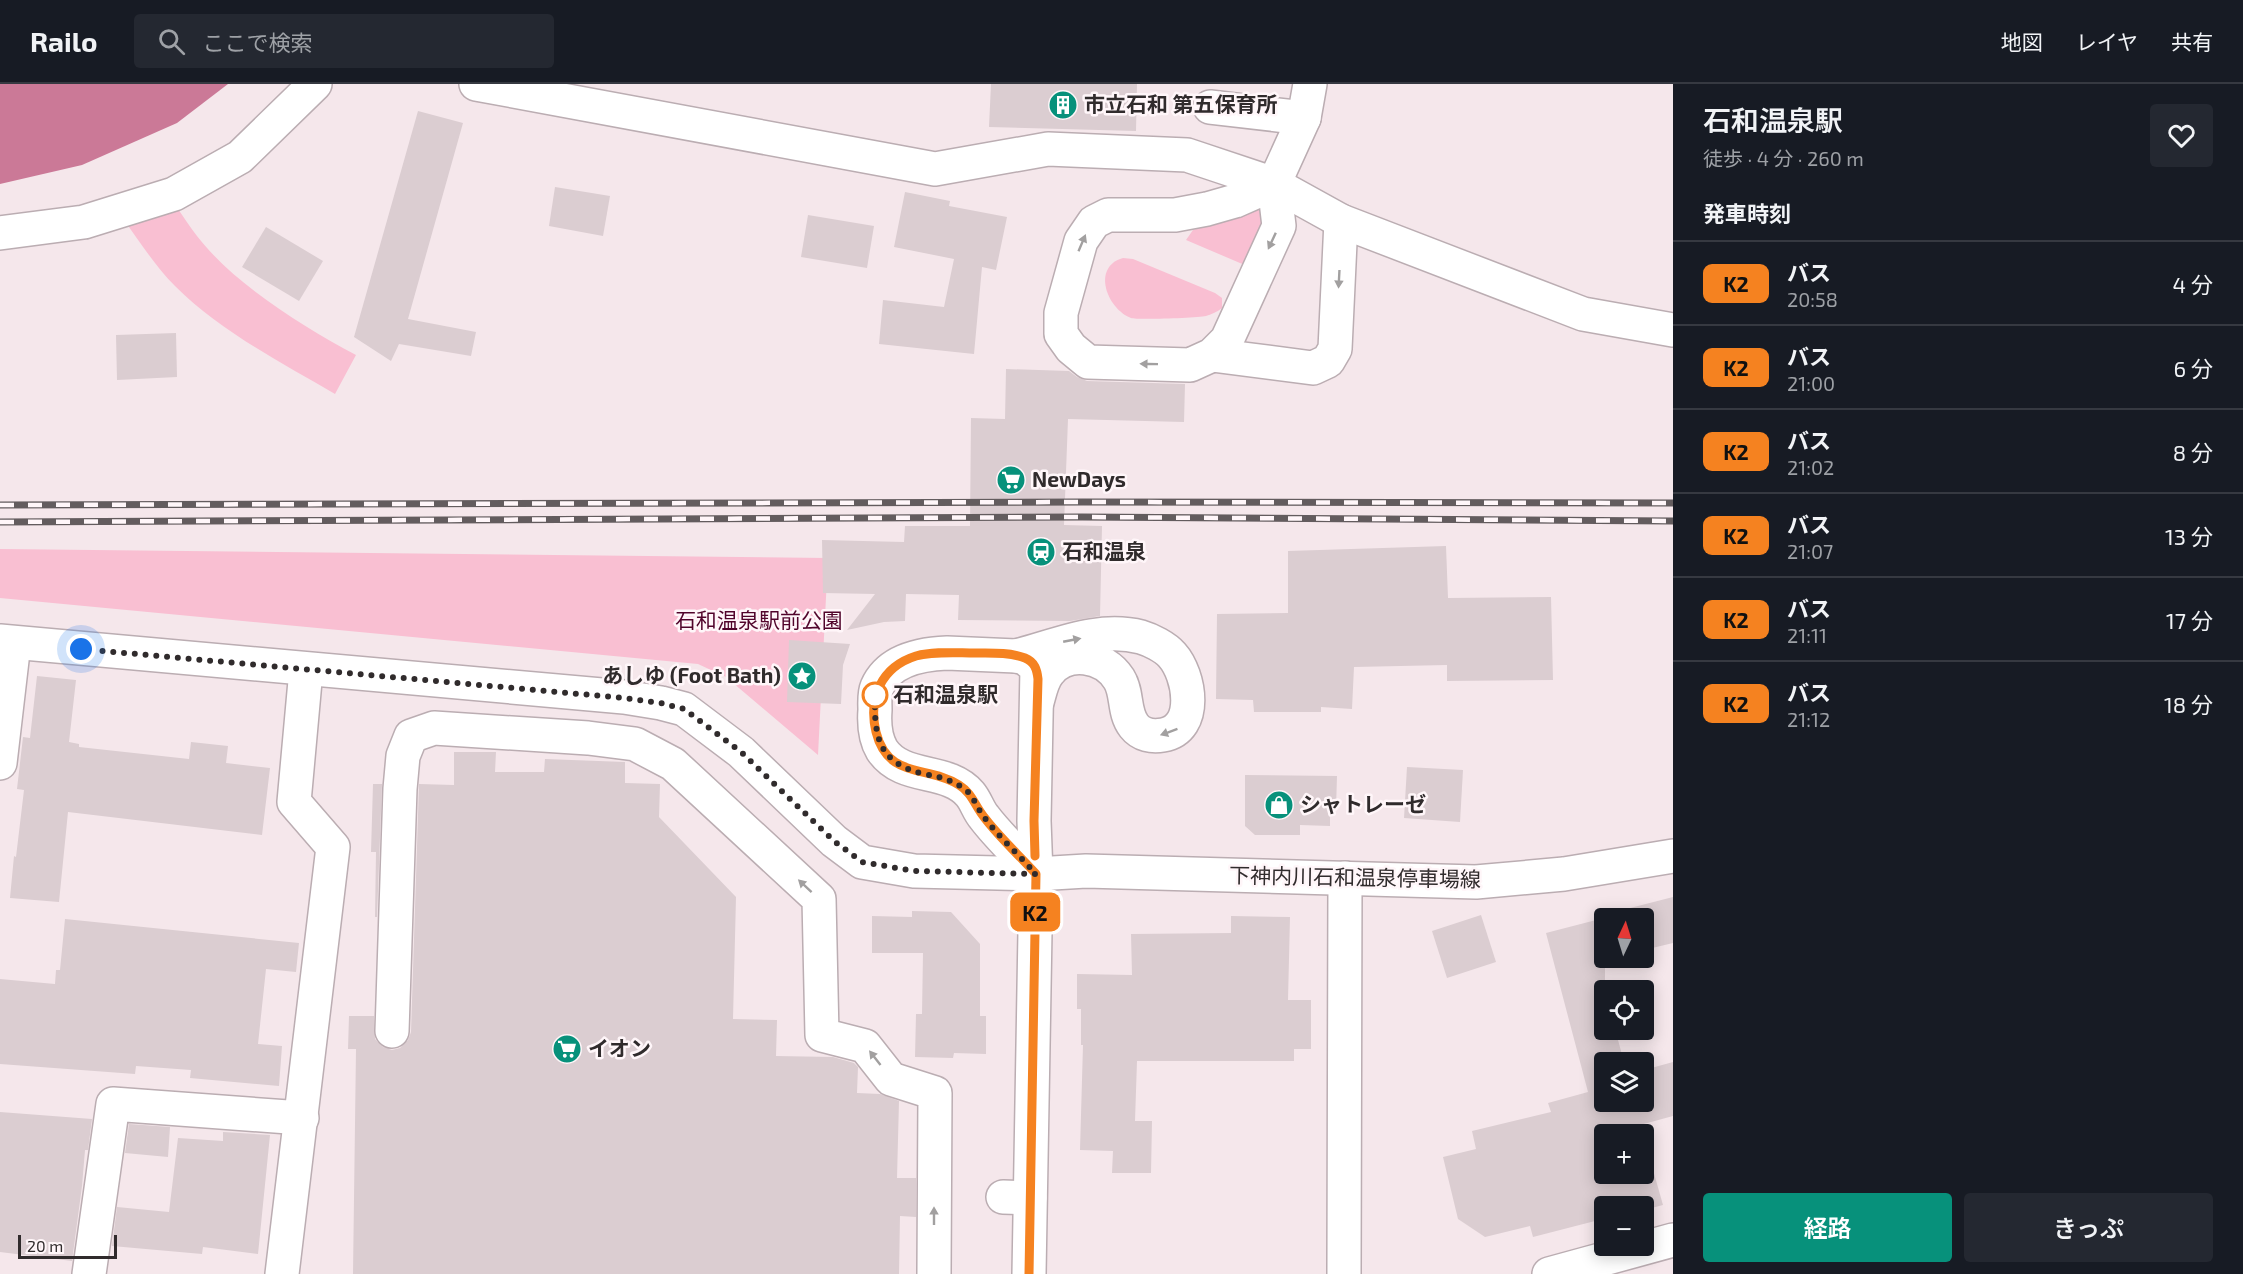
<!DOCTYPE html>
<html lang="ja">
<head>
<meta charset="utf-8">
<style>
  body { margin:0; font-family:"Exo 2","Noto Sans JP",sans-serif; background:#242831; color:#f1f3f6; height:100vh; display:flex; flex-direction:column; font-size:22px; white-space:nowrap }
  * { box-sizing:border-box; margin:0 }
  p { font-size:20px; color:#9ea1a6 }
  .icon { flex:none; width:33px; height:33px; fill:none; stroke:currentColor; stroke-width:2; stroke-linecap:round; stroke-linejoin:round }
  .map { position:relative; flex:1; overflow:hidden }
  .details { display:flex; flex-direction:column; background:#171b24; width:570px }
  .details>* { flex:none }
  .badge { padding:0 12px; border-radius:9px; font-size:21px; line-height:39px }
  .needle { width:39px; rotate:4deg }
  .fabs { position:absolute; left:1594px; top:824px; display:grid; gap:12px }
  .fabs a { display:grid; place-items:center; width:60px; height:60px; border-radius:6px; background:#171b24; box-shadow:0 3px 15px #0003; font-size:30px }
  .scale { position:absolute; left:18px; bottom:15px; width:99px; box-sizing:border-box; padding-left:6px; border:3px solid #302b2c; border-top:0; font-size:16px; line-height:21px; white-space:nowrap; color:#302b2c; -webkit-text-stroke:4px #fff6f9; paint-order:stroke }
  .you { position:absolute; width:30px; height:30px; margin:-15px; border:4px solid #fff; border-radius:50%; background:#1a73e8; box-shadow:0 0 0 9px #1a73e833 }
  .map>.badge { position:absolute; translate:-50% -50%; box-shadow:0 0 0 3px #fff }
  h2 { padding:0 30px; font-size:22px; line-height:54px }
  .round { display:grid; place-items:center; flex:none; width:63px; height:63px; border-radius:6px; background:#242831 }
  .overview { display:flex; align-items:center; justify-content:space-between; height:102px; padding:0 30px }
  h1 { font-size:28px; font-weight:600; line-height:45px }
  .primary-button { display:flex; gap:12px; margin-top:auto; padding:12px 30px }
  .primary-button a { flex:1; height:69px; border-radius:6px; background:#07917b; color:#fff; font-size:24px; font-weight:600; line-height:69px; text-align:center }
  .primary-button a+a { background:#242831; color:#f1f3f6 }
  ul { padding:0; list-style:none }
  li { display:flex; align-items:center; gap:18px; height:84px; padding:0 30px; border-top:2px solid #363941 }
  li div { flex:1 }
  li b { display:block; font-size:22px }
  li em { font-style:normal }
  li .badge { min-width:66px; font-weight:700; text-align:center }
  header { display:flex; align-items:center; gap:36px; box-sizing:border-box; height:84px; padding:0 30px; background:#171b24; border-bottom:2px solid #363941 }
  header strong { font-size:28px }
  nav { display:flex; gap:33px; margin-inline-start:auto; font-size:21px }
  .search { width:420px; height:54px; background:#242831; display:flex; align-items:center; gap:15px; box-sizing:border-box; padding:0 21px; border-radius:6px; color:#9ea1a6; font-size:22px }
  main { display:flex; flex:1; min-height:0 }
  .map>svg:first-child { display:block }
  .green { fill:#f9bfd2 }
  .water { fill:#cb7997 }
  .building { fill:#dbcdd1 }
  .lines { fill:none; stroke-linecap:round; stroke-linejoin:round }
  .minor-casing { stroke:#bbadb2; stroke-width:36 }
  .major-casing { stroke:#bbadb2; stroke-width:36 }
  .minor { stroke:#fff; stroke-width:33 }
  .major { stroke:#fff; stroke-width:33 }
  .rail-casing { stroke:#635c5e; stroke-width:7 }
  .rail { stroke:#fff6f9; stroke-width:4.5; stroke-dasharray:14; stroke-linecap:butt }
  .oneway { fill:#a2a0a0 }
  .line-casing { stroke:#fff; stroke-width:14 }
  .line { stroke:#f58220; stroke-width:9 }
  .walk { stroke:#302b2c; stroke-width:6; stroke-dasharray:0 10.8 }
  .stop-dot { fill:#fff; stroke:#f58220; stroke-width:3 }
  .labels { text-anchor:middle; stroke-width:5; stroke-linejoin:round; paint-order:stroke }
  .poi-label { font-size:21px; font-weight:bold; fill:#302b2c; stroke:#fff6f9; text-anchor:start }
  .park-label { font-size:21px; fill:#51042b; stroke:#fff6f9 }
  .stop-label { font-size:21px; font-weight:bold; fill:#302b2c; stroke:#fff6f9; text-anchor:start }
  .street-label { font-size:21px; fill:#302b2c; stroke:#fff6f9 }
</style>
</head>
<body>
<header>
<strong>Railo</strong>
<div class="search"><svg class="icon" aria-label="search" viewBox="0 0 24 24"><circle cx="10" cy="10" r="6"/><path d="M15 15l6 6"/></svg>ここで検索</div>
<nav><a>地図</a><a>レイヤ</a><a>共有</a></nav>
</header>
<main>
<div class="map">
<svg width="1673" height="1190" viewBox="0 0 1673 1190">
  <rect width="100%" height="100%" fill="#f5e7eb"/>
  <g class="green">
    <polygon points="1259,115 1271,139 1247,182 1186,156 1193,146 1243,131"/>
    <path d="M 176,122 C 183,132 190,143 197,152 C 234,200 303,243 356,271 L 335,310 C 280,278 220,247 175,202 C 155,182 140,158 124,136 Z"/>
    <path d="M 1123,174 L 1133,175 L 1215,209 L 1222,214 L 1222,224 C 1217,228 1212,230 1206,232 C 1197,234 1137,236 1131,234 C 1107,225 1091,183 1123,174 Z"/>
    <polygon points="0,465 828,474 818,671 726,593 698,580 0,514"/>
  </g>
  <polygon class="water" points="0,0 228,0 177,39 82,81 0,100"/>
  <g class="building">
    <polygon points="991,0 1137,0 1136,47 989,43"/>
    <polygon points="418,27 463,39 408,235 476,248 471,272 399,260 391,277 354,253"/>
    <polygon points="555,103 610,112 603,152 549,142"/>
    <polygon points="905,108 950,117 949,122 1007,133 996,186 982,183 974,270 879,260 883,216 944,223 954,175 894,163"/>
    <polygon points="808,131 874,142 867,184 801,173"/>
    <polygon points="266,143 323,177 299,217 242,183"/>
    <polygon points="176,249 177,293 117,296 116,251"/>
    <polygon points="1006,285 1069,287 1077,293 1087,297 1185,300 1184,338 1068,335 1064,441 1102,442 1100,532 1070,537 958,536 959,511 906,510 905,537 884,538 847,546 875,510 823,509 822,456 904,458 905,442 970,442 971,334 1005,335"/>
    <polygon points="1446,462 1448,514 1551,513 1553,596 1447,597 1447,581 1354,583 1352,625 1321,623 1321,628 1254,628 1253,616 1216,615 1217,530 1288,529 1288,467"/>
    <polygon points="789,556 850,560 843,581 841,620 787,618"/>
    <polygon points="37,592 76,596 69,658 79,660 79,663 189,675 191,658 228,662 226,679 270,684 262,751 68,728 59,818 10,814 14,772 16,773 24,706 17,705 23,653 30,654"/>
    <polygon points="454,668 496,668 495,688 544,688 545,675 625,678 625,699 660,700 659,733 736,813 733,935 777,936 776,972 833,973 854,979 858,983 857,1009 880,1010 899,1017 897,1094 916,1094 916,1133 900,1132 899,1190 353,1190 356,965 348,965 349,932 374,932 375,955 383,963 392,966 400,964 408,956 411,948 419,700 454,701"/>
    <polygon points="1407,683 1463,686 1460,738 1404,734"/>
    <polygon points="1245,691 1337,692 1336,725 1330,725 1330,742 1300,741 1300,751 1255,751 1245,742"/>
    <polygon points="373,700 382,700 377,833 375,833 376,768 371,768"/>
    <polygon points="1673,813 1673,859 1644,866 1644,834 1605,834 1605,873 1618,873 1605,876 1605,945 1615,945 1624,978 1605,978 1605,1017 1644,1017 1644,986 1673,978 1673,1032 1640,1041 1643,1050 1605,1050 1605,1089 1644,1089 1644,1054 1663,1121 1644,1126 1644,1122 1605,1122 1605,1137 1596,1140 1595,1137 1533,1153 1530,1142 1485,1153 1458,1135 1443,1073 1476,1065 1472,1047 1551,1028 1548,1019 1588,1008 1546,849 1600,835 1599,832"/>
    <polygon points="912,827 951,828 980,860 980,932 986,932 986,970 954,969 953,974 915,973 916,930 922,930 923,869 872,869 872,832 912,833"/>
    <polygon points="1481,831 1496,878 1447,894 1432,847"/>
    <polygon points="1231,832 1290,833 1288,916 1311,916 1311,965 1294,965 1294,977 1137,977 1135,1037 1152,1037 1151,1089 1112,1089 1113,1067 1080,1066 1083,961 1081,961 1081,925 1077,925 1077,890 1132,891 1131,850 1231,849"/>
    <polygon points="65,835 299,859 296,888 266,885 258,960 282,962 279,1002 190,994 191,986 136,982 135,990 0,980 0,895 55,900 56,886 60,886"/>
    <polygon points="0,1028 92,1035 88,1066 85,1066 82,1102 72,1177 0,1168"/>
    <polygon points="129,1040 170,1043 168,1073 125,1069"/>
    <polygon points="223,1048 270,1051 258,1170 203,1163 202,1170 112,1162 117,1123 169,1128 178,1054 223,1057"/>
  </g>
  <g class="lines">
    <g class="minor-casing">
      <g id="minor">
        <polyline points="476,0 935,85 1048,65 1187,71 1274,100 1341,137 1583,230 1673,246"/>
        <polyline points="1210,23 1304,34"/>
        <polyline points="1274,100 1235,117 1207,125 1175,131 1108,131 1094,138 1081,157 1061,229 1061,250 1071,264 1088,278 1190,281 1212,271 1227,256 1279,142 1274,100 1304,34 1310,0"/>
        <polyline points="0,149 84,138 174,110 240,73 315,0"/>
        <polyline points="1212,271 1313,284 1328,277 1335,265 1341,137"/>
        <polyline points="0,557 624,613 661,619 684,625 741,668 834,757 862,778 914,787 1036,790"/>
        <path d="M 947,569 L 1016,572 L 1025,574 L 1037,584 L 1034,737 L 1036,790 C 1019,771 999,753 984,733 C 978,726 976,717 970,710 C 947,683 903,697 882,666 C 875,654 874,639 875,626 C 875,619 874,610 877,603 C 889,576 921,570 947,569 Z"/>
        <path d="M 1016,572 C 1056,562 1098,542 1141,553 C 1151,556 1165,563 1172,571 C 1190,591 1199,645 1163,651 C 1152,653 1141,651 1134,642 C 1123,628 1128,609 1119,595 C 1104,571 1067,565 1049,588 C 1042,596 1040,608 1037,618"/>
        <polyline points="0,679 14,559"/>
        <polyline points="392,947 400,705 403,672 411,652 434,644 588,654 635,660 673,680 819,815 822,951 865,962 891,995 935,1009 934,1190"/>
        <polyline points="1003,1113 1030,1114"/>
        <polyline points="89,1190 113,1020 302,1034"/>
        <polyline points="282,1190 333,763 294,718 306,586"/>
        <polyline points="1344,1190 1345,794"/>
        <polyline points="1549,1190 1673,1156"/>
      </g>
    </g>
    <g class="major-casing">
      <polyline id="major" points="1029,1190 1036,790 1086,787 1476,798 1564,790 1673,772"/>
    </g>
    <use href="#minor" class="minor"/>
    <use href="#major" class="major"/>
    <g class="rail-casing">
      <g id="rail">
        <polyline points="0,421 1083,418 1673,419"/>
        <polyline points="0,438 1082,433 1673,437"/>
      </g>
    </g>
    <use href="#rail" class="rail"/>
  </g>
  <defs><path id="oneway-solid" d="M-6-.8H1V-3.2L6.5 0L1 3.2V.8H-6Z" transform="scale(1.5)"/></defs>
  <g class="oneway">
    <use href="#oneway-solid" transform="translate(1272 157) rotate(115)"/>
    <use href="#oneway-solid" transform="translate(1082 159) rotate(-67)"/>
    <use href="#oneway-solid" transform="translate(1339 195) rotate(93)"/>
    <use href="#oneway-solid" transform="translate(1149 280) rotate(-179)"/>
    <use href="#oneway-solid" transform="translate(1072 556) rotate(-11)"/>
    <use href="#oneway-solid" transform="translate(1169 648) rotate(160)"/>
    <use href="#oneway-solid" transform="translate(805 802) rotate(-137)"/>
    <use href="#oneway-solid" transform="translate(875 974) rotate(-128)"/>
    <use href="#oneway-solid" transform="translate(934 1132) rotate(-90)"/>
  </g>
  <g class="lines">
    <g class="line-casing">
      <path id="line" d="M 1029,1190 L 1036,790 C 1019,771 999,753 984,733 C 975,722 972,709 959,701 C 928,681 888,696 876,648 C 868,614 881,583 916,572 C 934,567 956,569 975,569 C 990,569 1010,568 1025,574 C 1035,578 1037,586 1038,595 L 1034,737 L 1035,772"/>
    </g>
    <use href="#line" class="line"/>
    <path class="walk" d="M 81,565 L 624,614 L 661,619 L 684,625 L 741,668 L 834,757 L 862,778 L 914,787 L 1036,790 C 1019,771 999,753 984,733 C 977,724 974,713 966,706 C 953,696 940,693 924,690 C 878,679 874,653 875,611"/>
  </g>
  <defs>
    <g id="building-disc" transform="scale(1.5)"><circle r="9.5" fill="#07917b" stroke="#fff6f9"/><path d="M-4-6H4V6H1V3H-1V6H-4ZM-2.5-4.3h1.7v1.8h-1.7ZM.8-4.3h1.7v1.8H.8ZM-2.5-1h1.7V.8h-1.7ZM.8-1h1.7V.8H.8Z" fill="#fff"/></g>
    <g id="supermarket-disc" transform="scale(1.5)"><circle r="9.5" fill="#07917b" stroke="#fff6f9"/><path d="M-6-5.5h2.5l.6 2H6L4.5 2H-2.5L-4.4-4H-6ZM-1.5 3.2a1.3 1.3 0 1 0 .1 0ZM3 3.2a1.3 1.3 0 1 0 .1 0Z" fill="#fff"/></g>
    <g id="station-disc" transform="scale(1.5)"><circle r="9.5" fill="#07917b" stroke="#fff6f9"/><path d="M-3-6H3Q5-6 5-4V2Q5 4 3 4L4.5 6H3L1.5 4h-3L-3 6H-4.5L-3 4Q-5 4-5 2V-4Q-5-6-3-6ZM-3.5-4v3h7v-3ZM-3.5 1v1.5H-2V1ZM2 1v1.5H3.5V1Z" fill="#fff"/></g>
    <g id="sight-disc" transform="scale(1.5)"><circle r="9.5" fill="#07917b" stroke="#fff6f9"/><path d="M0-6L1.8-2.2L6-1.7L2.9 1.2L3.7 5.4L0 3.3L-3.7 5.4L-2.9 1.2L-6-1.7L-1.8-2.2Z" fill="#fff"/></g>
    <g id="shop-disc" transform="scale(1.5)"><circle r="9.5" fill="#07917b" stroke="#fff6f9"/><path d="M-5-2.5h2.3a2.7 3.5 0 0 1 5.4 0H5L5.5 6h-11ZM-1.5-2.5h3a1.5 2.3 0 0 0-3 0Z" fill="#fff"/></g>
  </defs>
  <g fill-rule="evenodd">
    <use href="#building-disc" x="1063" y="21"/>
    <use href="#supermarket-disc" x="1011" y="396"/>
    <use href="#station-disc" x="1041" y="468"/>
    <use href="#sight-disc" x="802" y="592"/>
    <use href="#shop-disc" x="1279" y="721"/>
    <use href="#supermarket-disc" x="567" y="965"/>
  </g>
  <circle class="stop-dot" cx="875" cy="611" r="12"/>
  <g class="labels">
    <g class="poi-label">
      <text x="1084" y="28">市立石和 第五保育所</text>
      <text x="1032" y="403">NewDays</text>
      <text x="1062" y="475">石和温泉</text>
      <text x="781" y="599" text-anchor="end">あしゆ (Foot Bath)</text>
      <text x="1300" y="728">シャトレーゼ</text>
      <text x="588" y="972">イオン</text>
    </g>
    <g class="park-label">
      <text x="759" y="544">石和温泉駅前公園</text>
    </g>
    <g class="stop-label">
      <text x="893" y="618">石和温泉駅</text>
    </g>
    <g class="street-label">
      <text transform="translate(1355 794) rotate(1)" y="7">下神内川石和温泉停車場線</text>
    </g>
  </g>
</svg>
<div class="fabs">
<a><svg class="needle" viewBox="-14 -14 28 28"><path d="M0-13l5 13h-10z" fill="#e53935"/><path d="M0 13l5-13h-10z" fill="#9ea1a6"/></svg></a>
<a><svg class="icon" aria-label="locate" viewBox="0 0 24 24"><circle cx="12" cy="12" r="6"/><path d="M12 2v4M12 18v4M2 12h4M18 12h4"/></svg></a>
<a><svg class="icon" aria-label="layers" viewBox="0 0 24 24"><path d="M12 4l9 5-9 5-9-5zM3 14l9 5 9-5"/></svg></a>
<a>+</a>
<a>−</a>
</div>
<div class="scale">20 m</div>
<div class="you" style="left:81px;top:565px"></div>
<b class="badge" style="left:1035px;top:828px;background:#f58220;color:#111">K2</b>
</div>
<section class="details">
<div class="overview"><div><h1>石和温泉駅</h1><p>徒歩 · 4 分 · 260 m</p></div><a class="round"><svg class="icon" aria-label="heart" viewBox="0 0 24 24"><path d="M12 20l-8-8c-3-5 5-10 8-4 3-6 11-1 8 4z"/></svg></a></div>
<h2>発車時刻</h2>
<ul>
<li><span class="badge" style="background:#f58220;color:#111">K2</span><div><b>バス</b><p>20:58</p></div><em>4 分</em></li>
<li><span class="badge" style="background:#f58220;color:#111">K2</span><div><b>バス</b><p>21:00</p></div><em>6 分</em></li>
<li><span class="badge" style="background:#f58220;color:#111">K2</span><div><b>バス</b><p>21:02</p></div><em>8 分</em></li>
<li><span class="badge" style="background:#f58220;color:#111">K2</span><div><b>バス</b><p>21:07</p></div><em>13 分</em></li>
<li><span class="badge" style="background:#f58220;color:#111">K2</span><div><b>バス</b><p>21:11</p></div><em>17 分</em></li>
<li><span class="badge" style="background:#f58220;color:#111">K2</span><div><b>バス</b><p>21:12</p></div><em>18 分</em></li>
</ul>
<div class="primary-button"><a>経路</a><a>きっぷ</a></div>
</section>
</main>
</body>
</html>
